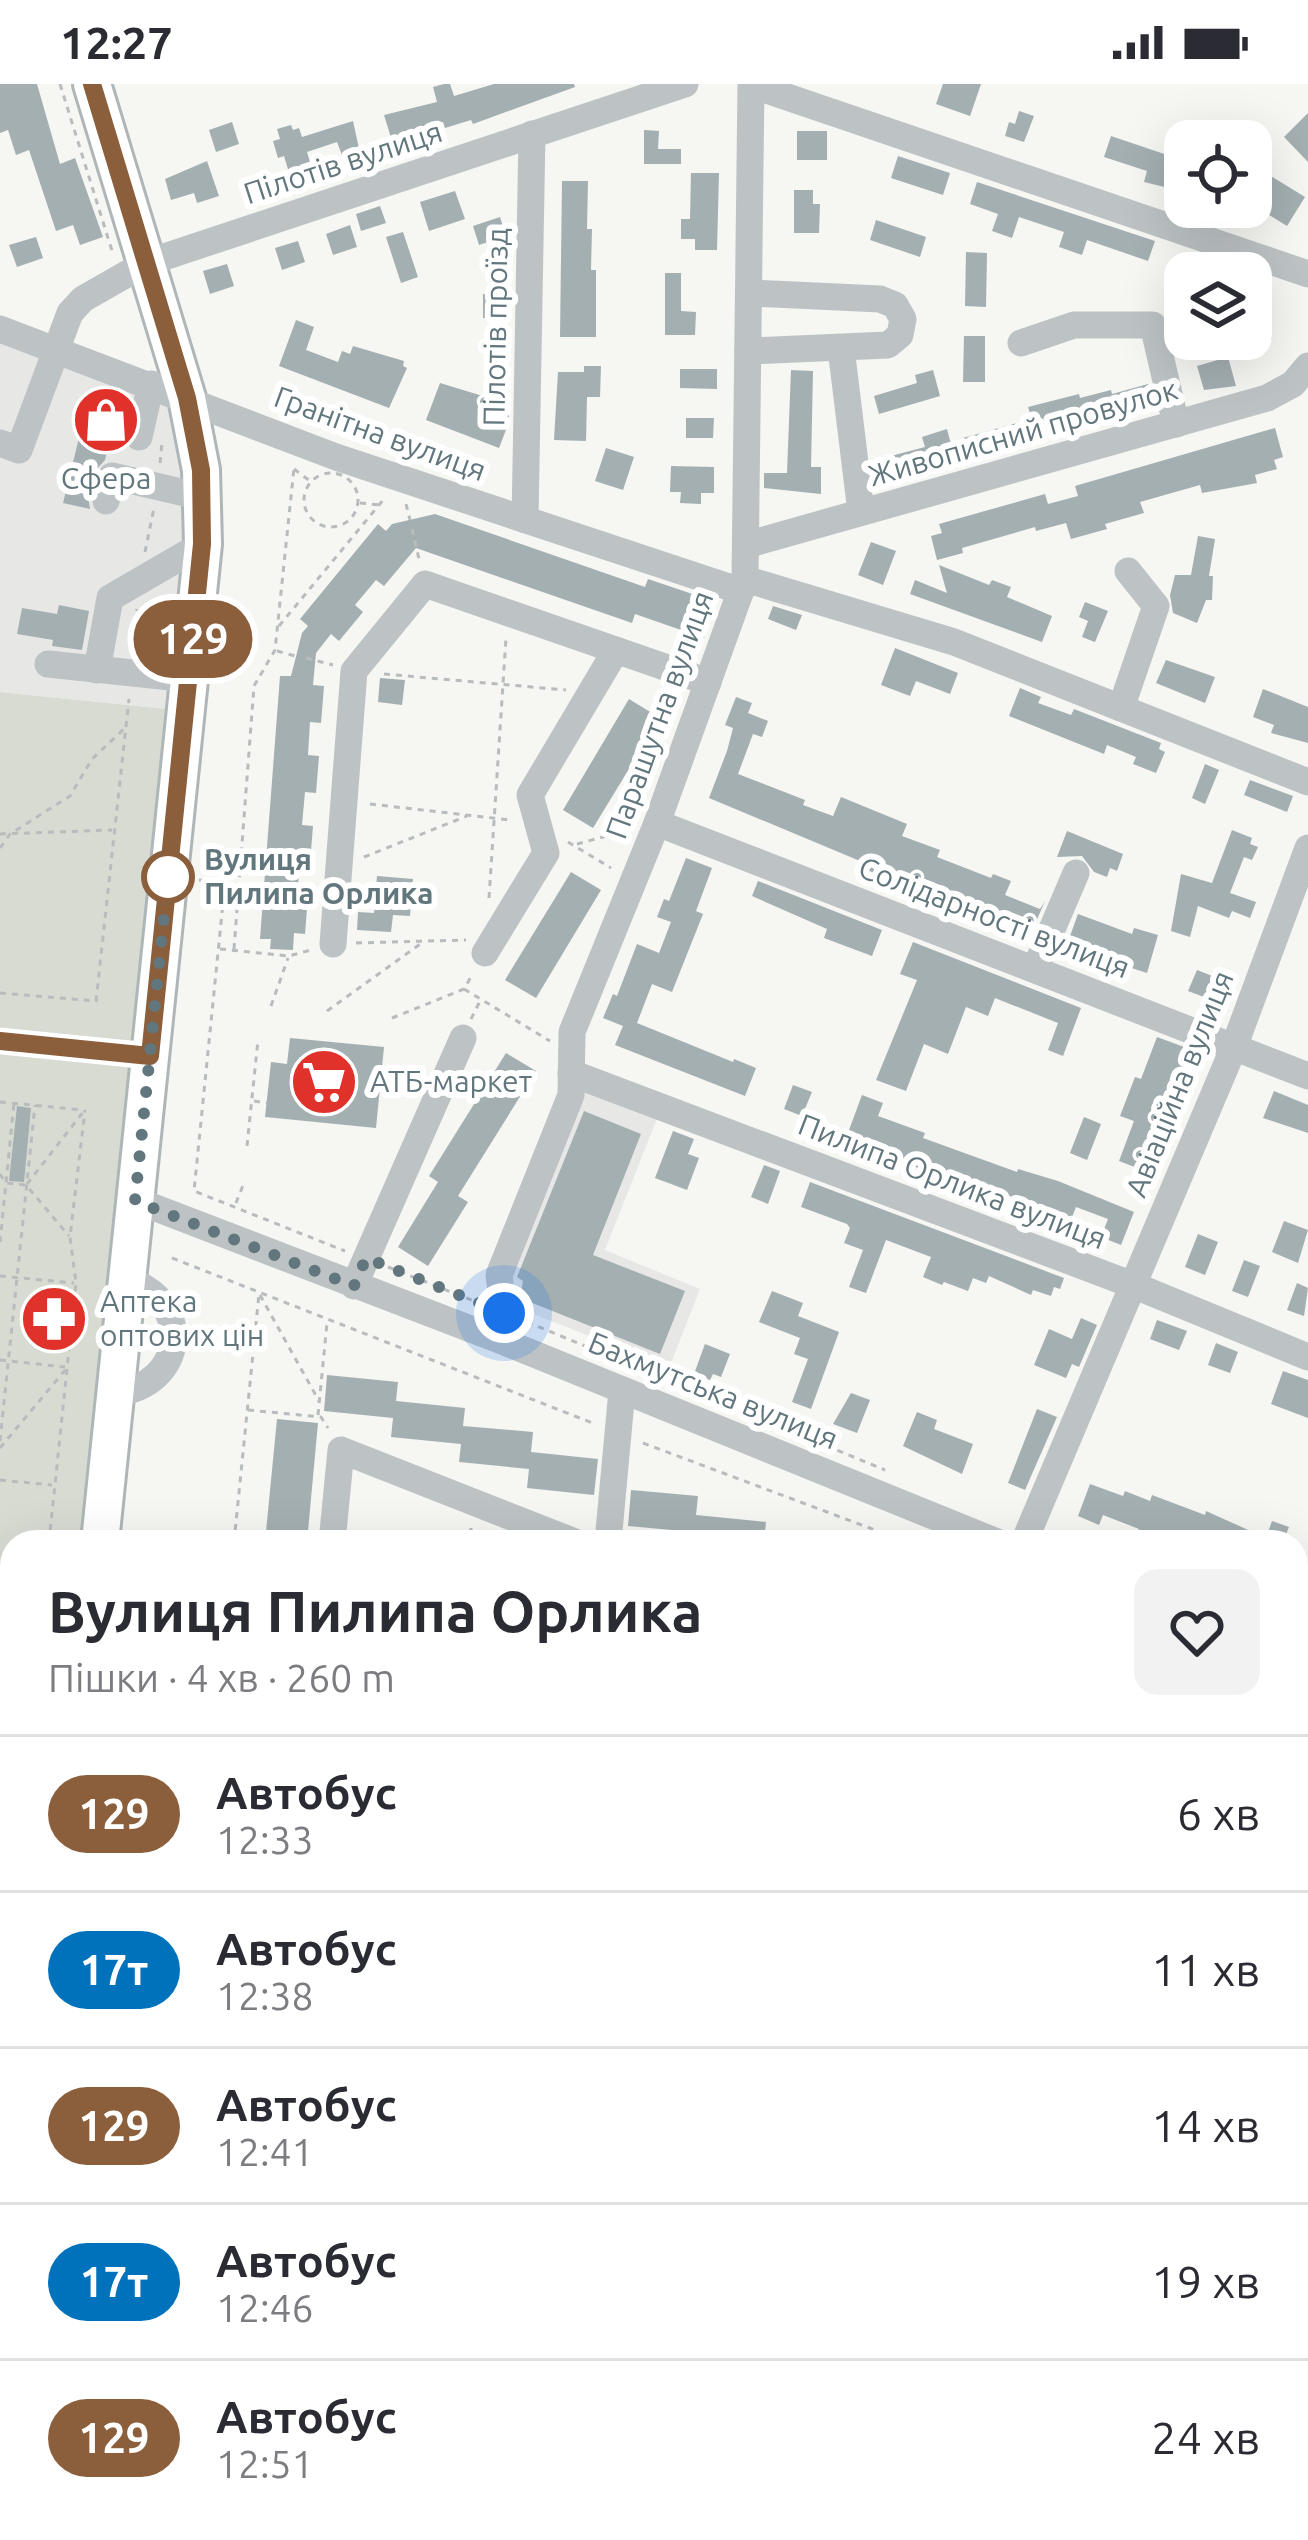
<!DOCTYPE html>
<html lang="uk">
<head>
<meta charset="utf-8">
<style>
  body { margin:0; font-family:Ubuntu,sans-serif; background:#f2f2f3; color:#2b2b33; height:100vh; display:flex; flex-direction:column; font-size:45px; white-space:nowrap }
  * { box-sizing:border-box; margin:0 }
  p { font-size:39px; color:#7c7c81 }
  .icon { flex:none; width:66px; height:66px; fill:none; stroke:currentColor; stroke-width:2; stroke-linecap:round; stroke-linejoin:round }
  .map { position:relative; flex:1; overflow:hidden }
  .sheet { position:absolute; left:0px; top:1446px; width:1308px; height:1011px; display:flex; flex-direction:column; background:#fff; border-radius:36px 36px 0 0; box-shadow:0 12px 48px #0002 }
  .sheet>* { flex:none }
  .badge { padding:0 24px; border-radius:39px; font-size:42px; line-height:78px }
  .fabs { position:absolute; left:1164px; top:36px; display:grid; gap:24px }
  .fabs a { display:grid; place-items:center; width:108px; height:108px; border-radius:24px; background:#fff; box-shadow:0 12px 48px #0002; font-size:60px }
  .you { position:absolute; width:60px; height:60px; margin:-30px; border:9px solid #fff; border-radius:50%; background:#1a73e8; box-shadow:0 0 0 18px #1a73e833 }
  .map>.badge { position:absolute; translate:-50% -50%; box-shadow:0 0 0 6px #fff }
  .round { display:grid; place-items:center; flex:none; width:126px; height:126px; border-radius:24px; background:#f2f2f3 }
  .overview { display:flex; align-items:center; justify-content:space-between; height:204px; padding:0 48px }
  h1 { font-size:57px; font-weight:600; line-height:90px }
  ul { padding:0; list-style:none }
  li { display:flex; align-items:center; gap:36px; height:156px; padding:0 48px; border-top:3px solid #e1e1e2 }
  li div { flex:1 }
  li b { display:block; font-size:45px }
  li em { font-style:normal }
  li .badge { min-width:132px; font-weight:700; text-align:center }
  .status { display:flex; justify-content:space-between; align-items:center; height:84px; padding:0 60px; background:#fff; direction:ltr }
  .status svg { height:33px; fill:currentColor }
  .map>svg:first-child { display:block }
  .built { fill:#e7e7e6 }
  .green { fill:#d7dbd2 }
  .building { fill:#a4afb2 }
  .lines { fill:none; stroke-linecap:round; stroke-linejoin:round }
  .major-casing { stroke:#afb6b8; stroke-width:42 }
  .path { stroke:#b8bcbd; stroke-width:3; stroke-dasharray:6 6; stroke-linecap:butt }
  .minor { stroke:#bdc3c5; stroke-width:27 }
  .major { stroke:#fff; stroke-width:36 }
  .line-casing { stroke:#fff; stroke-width:27 }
  .line { stroke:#8b5e3c; stroke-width:18 }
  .walk { stroke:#62777d; stroke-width:12; stroke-dasharray:0 21.6 }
  .stop-dot { fill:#fff; stroke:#8b5e3c; stroke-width:6 }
  .labels { text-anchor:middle; stroke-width:12; stroke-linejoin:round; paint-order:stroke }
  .street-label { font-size:30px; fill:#62777d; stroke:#fff }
  .poi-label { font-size:30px; fill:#62777d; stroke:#fff; text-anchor:start }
  .stop-label { font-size:30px; font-weight:bold; fill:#62777d; stroke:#fff; text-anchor:start }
</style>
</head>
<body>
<div class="status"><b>12:27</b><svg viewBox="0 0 49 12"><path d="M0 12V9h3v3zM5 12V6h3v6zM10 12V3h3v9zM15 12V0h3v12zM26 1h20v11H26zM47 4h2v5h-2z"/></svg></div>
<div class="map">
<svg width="1308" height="2456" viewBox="0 0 1308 2456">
  <rect width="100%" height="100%" fill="#f6f6f3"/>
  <g class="built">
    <polygon points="0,257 179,323 191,387 176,626 0,608"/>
    <polygon points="584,1003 658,1032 605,1166 700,1205 669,1284 511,1221 507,1194"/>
  </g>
  <g class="green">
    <polygon points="0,608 176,626 142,959 0,944"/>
    <polygon points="0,967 139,981 90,1458 12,1458 12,2218 0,2335"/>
  </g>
  <g class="building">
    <polygon points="0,0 37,0 60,80 75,74 103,153 80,161 73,141 56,147 29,66 16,71 8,46 0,49"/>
    <polygon points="444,0 450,0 454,12 494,0 574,0 575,3 473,40 471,36 445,44 443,38 415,47 417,53 393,60 384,31 437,18 433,3"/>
    <polygon points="943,0 981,0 970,32 936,20"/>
    <polygon points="1019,27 1034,32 1024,58 1005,52 1009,38 1015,40"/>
    <polygon points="1308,29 1308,78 1284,53"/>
    <polygon points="353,37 360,69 343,74 337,58 307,68 312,85 290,92 284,72 278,74 273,57 280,55 277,45 291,41 293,46 299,44 302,53"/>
    <polygon points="232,38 239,60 216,68 209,46"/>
    <polygon points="644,46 659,47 658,65 681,65 681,80 644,80"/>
    <rect x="797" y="47" width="30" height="29"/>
    <polygon points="1111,52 1185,77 1185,108 1144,98 1147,87 1104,73"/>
    <polygon points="898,72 950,89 943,111 891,94"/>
    <polygon points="207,77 219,112 197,119 194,109 171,116 165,95"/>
    <polygon points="1251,80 1305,113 1287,142 1251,120"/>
    <polygon points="691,89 719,89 717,166 695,166 695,155 681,155 681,135 690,135"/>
    <polygon points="562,97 588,97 587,145 592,145 591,186 596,186 596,253 560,253"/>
    <polygon points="977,98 1155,157 1148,177 1087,156 1082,171 1059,163 1064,148 1019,133 1012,154 992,147 998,130 970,120"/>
    <polygon points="794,106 813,106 813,120 820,120 819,149 794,149"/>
    <polygon points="455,107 465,135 429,147 420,118"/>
    <polygon points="380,122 386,139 361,147 356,130"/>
    <polygon points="500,133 506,152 479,161 473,142"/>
    <polygon points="876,136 926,153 920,173 870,156"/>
    <polygon points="350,141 357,163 333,171 326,150"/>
    <polygon points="403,148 418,193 401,199 386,153"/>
    <polygon points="36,153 43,174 17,183 9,161"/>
    <polygon points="298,157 305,178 282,186 275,164"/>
    <polygon points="966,168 987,169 986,223 965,222"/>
    <polygon points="227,180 234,202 210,210 203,187"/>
    <polygon points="665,189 681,189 681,227 696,228 695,251 665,251"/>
    <polygon points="483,210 511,210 511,235 483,234"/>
    <polygon points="1269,221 1272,256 1251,258 1251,223"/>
    <polygon points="296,236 314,243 306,266 338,278 342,267 350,270 353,262 404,277 403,282 407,284 389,324 279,282"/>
    <polygon points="964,252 985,252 985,298 963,298"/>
    <polygon points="1228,273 1236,302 1204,306 1197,282"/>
    <polygon points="584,282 601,282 600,313 587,313 586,357 554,356 558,288 584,288"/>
    <polygon points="680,285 717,285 717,305 680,304"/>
    <polygon points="791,286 813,287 811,383 821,383 821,410 764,404 764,389 787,389"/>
    <polygon points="933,286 940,312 879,330 874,312 917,299 915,291"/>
    <polygon points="440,299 509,320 509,338 499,364 426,336"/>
    <polygon points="1148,300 1154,323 962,377 963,354 1032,335 1028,323 1079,310 1080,314 1111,306 1112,310"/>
    <polygon points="89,313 128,322 122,358 110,355 105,376 94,388 88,413 90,425 63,419"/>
    <polygon points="686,334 714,334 713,354 686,354"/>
    <polygon points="1275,344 1283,373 1274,376 1277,385 1255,391 1257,399 1202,409 1200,401 1140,418 1144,429 1105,440 1107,445 1071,455 1066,439 1036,447 1035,443 962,464 963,469 937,476 931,452 942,449 939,440 1045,410 1048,420 1078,412 1075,402"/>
    <polygon points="947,345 957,383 893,396 887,373 925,363 922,353"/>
    <polygon points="606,364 634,373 623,406 595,397"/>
    <polygon points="671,382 714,383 714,409 701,409 701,420 680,419 681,408 670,408"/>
    <polygon points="435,430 645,503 648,495 716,518 704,554 635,530 632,539 416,464 384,502 376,496 355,521 363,528 339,557 331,550 316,569 313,601 324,602 321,639 310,638 308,671 319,672 316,709 305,708 302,741 313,742 310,779 300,779 297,812 308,812 305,850 294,849 293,866 270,865 271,855 260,855 280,592 291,592 302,549 308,542 300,535 378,440 386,447 392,440"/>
    <polygon points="1198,452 1215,455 1209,492 1213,492 1212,516 1206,516 1197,539 1173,529 1170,511 1175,491 1191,491"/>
    <polygon points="871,458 896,467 883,501 858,491"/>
    <polygon points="939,481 989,501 992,496 1011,503 1007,513 1052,532 1042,558 910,510 915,496 947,509"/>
    <polygon points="1085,518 1108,527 1095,558 1082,553 1088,537 1079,533"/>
    <polygon points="59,521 89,527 82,566 52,562 53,556 17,550 22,524 57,530"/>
    <polygon points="773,522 802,531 796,546 768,535"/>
    <polygon points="895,564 958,589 950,610 916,597 910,612 881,601"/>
    <polygon points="1166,576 1215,593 1205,619 1156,599"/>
    <polygon points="380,594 405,596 402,621 378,618"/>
    <polygon points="1020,604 1041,613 1038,619 1071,631 1074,625 1161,659 1159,665 1165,668 1156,689 1133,680 1136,673 1107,661 1104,670 1009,632"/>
    <polygon points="1263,605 1308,623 1308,659 1271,649 1274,641 1253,633"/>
    <polygon points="736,613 752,619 748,629 768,637 762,653 753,650 738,690 805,716 803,721 833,732 841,713 907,740 902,752 940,766 937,773 991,794 993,790 1011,797 1005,811 1040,825 1045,817 1032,847 946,810 948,804 919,793 914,805 857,782 860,777 709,714 727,667 733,644 725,641"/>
    <polygon points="629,615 660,634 593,744 563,726"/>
    <polygon points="1205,680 1219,686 1205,720 1192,714"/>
    <polygon points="1250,696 1293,712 1287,728 1244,711"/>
    <polygon points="1232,746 1252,754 1250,760 1258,763 1252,776 1244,773 1230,809 1256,818 1250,834 1232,827 1229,834 1198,822 1190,853 1171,847 1181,790 1212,799"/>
    <polygon points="1067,747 1123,770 1117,787 1110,784 1107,793 1094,788 1082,772 1057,773"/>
    <polygon points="686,774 712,784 696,827 703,830 672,908 652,900 637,939 733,978 734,975 756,984 745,1012 615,961 623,942 603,934 613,910 617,912 637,860 659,869 671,838 657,833 664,815 669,817"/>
    <polygon points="571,788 601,806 536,914 505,896"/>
    <polygon points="377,792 413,795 410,832 393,831 391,848 357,846 358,828 374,829"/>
    <polygon points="758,797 882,846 872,872 824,854 827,845 752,812"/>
    <polygon points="1078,830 1132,850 1134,844 1158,851 1147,889 1066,863"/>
    <polygon points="913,858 1081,924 1063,972 1048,966 1058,939 995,914 988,932 966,923 948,970 924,960 906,1007 876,996 917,896 900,890"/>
    <polygon points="1197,886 1220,895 1212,916 1188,907"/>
    <polygon points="1157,953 1195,967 1169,1033 1161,1030 1148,1064 1161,1069 1153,1090 1119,1077 1134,1037 1120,1032 1135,993 1141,995"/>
    <polygon points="290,954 384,963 376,1044 265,1033 271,978 287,980"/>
    <polygon points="506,969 536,987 458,1112 468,1118 428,1182 398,1163 438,1098 429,1092"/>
    <polygon points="793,1001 812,1008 802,1032 784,1025"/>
    <polygon points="1274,1007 1308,1021 1308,1049 1263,1034"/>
    <polygon points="862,1011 883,1019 878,1032 925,1049 923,1054 1017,1088 1018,1085 1058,1097 1134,1128 1121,1161 1101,1153 1108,1135 1076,1123 1070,1138 989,1103 949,1090 947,1096 846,1054"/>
    <polygon points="17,1022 31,1024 24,1098 9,1097"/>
    <polygon points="584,1027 641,1050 593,1171 685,1207 660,1270 520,1214 523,1197 517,1193"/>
    <polygon points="1084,1033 1101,1040 1087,1076 1070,1069"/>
    <polygon points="673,1047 694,1055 688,1070 699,1074 687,1106 655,1094"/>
    <polygon points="764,1081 780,1087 768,1120 751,1113"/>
    <polygon points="810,1098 1064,1194 1060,1205 1054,1203 1051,1212 1033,1206 1031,1211 989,1192 986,1199 973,1194 968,1207 944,1198 942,1201 923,1193 931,1173 886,1156 866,1209 849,1203 863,1166 844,1159 850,1144 847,1140 801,1123"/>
    <polygon points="1284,1137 1308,1146 1298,1179 1272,1168"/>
    <polygon points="1198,1150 1218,1158 1205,1191 1185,1183"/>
    <polygon points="1244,1176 1260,1182 1248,1213 1232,1207"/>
    <polygon points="1297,1199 1308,1204 1304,1232 1287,1226"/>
    <polygon points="45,1202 69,1205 63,1268 38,1265"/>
    <polygon points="772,1207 803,1219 798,1232 839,1248 811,1325 792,1318 808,1275 794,1270 800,1254 759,1238"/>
    <polygon points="1081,1234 1097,1241 1079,1283 1072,1280 1066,1294 1034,1281 1049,1245 1072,1255"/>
    <polygon points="1157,1236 1187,1247 1179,1266 1150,1255"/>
    <polygon points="1216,1259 1238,1268 1230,1289 1208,1281"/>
    <polygon points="705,1260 730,1270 721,1293 713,1290 710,1296 694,1290"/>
    <polygon points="1283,1287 1308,1296 1308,1334 1271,1320"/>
    <polygon points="327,1291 398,1298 396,1317 465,1324 463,1342 533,1348 531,1368 598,1375 594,1411 527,1404 529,1385 459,1378 461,1360 391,1353 393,1334 324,1327"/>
    <polygon points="851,1309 870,1316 857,1349 833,1340"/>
    <polygon points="1037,1325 1057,1333 1025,1406 1008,1399"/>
    <polygon points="917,1328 937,1336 934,1345 973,1360 962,1390 903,1362"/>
    <polygon points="277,1335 318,1339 307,1458 265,1458"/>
    <polygon points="1090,1400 1123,1412 1125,1407 1150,1417 1152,1411 1205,1431 1206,1427 1266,1454 1272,1437 1289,1443 1283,1458 1143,1458 1135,1455 1139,1445 1103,1431 1099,1441 1078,1432"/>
    <polygon points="631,1406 698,1412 696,1431 766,1438 764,1458 693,1458 694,1448 628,1442"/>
  </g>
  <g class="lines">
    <g class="major-casing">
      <g id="major">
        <polyline points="92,0 187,314 201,386 203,460 100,1458"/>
        <polyline points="0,2435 12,2318"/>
      </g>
    </g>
    <g class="path">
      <polyline points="60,0 113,170"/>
      <polyline points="160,379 162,359"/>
      <polyline points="294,385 310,397"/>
      <circle cx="331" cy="416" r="27"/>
      <polyline points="360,419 380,421"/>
      <polyline points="406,420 410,436"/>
      <polyline points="412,445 419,475"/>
      <polyline points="145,468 154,424"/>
      <polyline points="279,542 384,415"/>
      <polyline points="133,563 137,525"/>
      <polyline points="277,567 295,572"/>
      <polyline points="306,574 333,581"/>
      <polyline points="384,590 566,606"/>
      <polyline points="370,720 510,736"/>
      <polyline points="0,750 112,746"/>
      <polyline points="568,758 611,784"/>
      <polyline points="577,760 625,747"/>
      <polyline points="0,764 10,750 70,712 92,675 126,643"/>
      <polyline points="364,773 467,732"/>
      <polyline points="199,796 237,800"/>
      <polyline points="225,799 194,1107 345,1167"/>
      <polyline points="489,814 506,554"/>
      <polyline points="356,859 466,856"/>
      <polyline points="220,865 289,872 311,866"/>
      <polyline points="234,865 254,602 275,566 294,384"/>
      <polyline points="464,905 550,957"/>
      <polyline points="0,909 96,917 129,615"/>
      <polyline points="271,922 288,874"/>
      <polyline points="327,927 423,858"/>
      <polyline points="392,934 464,905 472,891"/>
      <polyline points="471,935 480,917"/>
      <polyline points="254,1017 267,1019"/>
      <polyline points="0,1018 83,1026"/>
      <polyline points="247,1062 258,956"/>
      <polyline points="0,1090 6,1099 26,1101 69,1152"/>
      <polyline points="27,1100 84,1027"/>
      <polyline points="236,1119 244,1099"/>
      <polyline points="0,1158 14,1019"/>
      <polyline points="172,1174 595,1340"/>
      <polyline points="388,1183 479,1219"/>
      <polyline points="0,1192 74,1199"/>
      <polyline points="260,1211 319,1317"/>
      <polyline points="527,1238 885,1386"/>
      <polyline points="0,1276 65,1283"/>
      <polyline points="248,1326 321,1333 328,1344"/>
      <polyline points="318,1331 327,1239"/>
      <polyline points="0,1357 35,1021"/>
      <polyline points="643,1359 907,1458"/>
      <polyline points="0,1364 66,1285"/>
      <polyline points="0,1396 52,1401"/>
      <polyline points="49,1458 76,1199 70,1153 85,1026"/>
      <polyline points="234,1458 259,1210"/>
      <polyline points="470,1458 471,1444"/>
      <polyline points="0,1601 12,1602"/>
      <polyline points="0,1794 12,1800"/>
      <polyline points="0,1936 12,1820"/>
      <polyline points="53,2456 54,2445"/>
      <polyline points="123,2456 124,2445"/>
      <polyline points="169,2456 170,2445"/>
      <polyline points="514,2456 517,2445"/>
    </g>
    <g class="minor">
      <polyline points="752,1 1308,190"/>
      <polyline points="0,245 336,373 741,507"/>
      <polyline points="1021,259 1074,241 1153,241 1176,340"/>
      <polyline points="841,264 861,428"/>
      <polyline points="748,267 888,261 900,251 903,235 895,221 880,215 749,209"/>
      <polyline points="139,353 151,300"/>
      <polyline points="0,359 19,366 70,229 83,215 146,179 685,0"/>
      <polyline points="106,417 112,392 202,413"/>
      <polyline points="525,436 532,50"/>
      <polyline points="746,461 1267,314 1293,300 1308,282"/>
      <polyline points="745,495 954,558 1308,698"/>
      <polyline points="48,580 189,595"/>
      <polyline points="97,586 110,514 203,460"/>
      <polyline points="1121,624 1156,522 1128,487"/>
      <polyline points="657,739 1308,992"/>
      <polyline points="333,860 354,587 425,500 708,598"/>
      <polyline points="485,869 546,769 530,711 616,566"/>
      <polyline points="1035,885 1076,789"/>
      <polyline points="0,957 150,972"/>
      <polyline points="571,989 1133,1201 1308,1273"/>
      <polyline points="135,1116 507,1259 997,1458"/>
      <polyline points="354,1202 463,954"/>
      <polyline points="507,1259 499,1191 571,1011 572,948 657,739 745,495 751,0"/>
      <path d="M 115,1309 C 186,1302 195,1217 127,1196"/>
      <polyline points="332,1458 341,1366 575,1458"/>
      <polyline points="608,1458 622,1306"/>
      <polyline points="1024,1458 1234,963 1308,764"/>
      <polyline points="1296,1574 1308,1578"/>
      <polyline points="1296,1837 1308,1842"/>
      <polyline points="1296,2097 1308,2102"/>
      <polyline points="1296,2357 1308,2361"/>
      <polyline points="565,2445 646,2456"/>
      <polyline points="759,2445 760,2456"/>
      <polyline points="1302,2456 1308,2442"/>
    </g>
    <use href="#major" class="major"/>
  </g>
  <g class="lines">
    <g class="line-casing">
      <polyline id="line" points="0,957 150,972 202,460 201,386 187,314 92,0"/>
    </g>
    <use href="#line" class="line"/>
    <polyline class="walk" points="168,793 135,1117 354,1202 366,1174 504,1229"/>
  </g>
  <defs>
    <g id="shop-disc" transform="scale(3.45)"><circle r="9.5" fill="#e0322a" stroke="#fff"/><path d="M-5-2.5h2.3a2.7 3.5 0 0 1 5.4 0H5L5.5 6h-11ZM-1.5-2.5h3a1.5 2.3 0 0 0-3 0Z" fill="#fff"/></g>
    <g id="supermarket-disc" transform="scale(3.45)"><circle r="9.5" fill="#e0322a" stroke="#fff"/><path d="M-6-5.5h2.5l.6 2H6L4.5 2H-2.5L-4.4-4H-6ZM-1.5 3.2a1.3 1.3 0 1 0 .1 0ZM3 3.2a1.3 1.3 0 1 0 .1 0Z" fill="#fff"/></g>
    <g id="pharmacy-disc" transform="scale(3.45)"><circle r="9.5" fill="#e0322a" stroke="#fff"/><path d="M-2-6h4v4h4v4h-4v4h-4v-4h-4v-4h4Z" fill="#fff"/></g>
  </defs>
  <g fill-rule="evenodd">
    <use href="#shop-disc" x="106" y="336"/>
    <use href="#supermarket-disc" x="324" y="998"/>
    <use href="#pharmacy-disc" x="54" y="1235"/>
  </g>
  <circle class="stop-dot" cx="168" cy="793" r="24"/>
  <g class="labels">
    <g class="street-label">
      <text transform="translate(343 79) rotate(-18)" y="10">Пілотів вулиця</text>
      <text transform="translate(496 243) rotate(-89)" y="10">Пілотів проїзд</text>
      <text transform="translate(1023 349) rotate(-16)" y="10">Живописний провулок</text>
      <text transform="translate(380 350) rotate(20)" y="10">Гранітна вулиця</text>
      <text transform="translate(660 631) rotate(-70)" y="10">Парашутна вулиця</text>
      <text transform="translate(994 834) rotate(21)" y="10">Солідарності вулиця</text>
      <text transform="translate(1180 1000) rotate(-68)" y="10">Авіаційна вулиця</text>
      <text transform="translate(952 1098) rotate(21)" y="10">Пилипа Орлика вулиця</text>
      <text transform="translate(713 1307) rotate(22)" y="10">Бахмутська вулиця</text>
    </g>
    <g class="poi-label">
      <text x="106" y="405" text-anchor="middle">Сфера</text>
      <text x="370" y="1008">АТБ-маркет</text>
      <text x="100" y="1228">Аптека<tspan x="100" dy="34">оптових цін</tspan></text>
    </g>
    <g class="stop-label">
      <text x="204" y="786">Вулиця<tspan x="204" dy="34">Пилипа Орлика</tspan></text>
    </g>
  </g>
</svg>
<div class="fabs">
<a><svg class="icon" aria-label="locate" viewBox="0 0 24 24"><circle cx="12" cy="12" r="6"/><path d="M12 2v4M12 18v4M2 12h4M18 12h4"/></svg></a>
<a><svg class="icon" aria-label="layers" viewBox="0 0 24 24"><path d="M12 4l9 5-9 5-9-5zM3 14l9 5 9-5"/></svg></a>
</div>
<div class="you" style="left:504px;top:1229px"></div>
<b class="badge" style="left:193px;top:555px;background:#8b5e3c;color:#fff">129</b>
<section class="sheet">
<div class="overview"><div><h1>Вулиця Пилипа Орлика</h1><p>Пішки · 4 хв · 260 m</p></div><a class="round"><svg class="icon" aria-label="heart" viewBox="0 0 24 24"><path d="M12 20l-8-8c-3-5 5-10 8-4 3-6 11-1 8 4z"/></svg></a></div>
<ul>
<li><span class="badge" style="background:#8b5e3c;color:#fff">129</span><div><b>Автобус</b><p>12:33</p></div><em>6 хв</em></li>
<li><span class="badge" style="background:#0072bc;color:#fff">17т</span><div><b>Автобус</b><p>12:38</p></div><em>11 хв</em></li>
<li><span class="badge" style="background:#8b5e3c;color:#fff">129</span><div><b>Автобус</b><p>12:41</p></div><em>14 хв</em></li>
<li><span class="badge" style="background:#0072bc;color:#fff">17т</span><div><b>Автобус</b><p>12:46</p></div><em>19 хв</em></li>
<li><span class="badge" style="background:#8b5e3c;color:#fff">129</span><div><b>Автобус</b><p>12:51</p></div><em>24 хв</em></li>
</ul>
</section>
</div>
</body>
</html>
